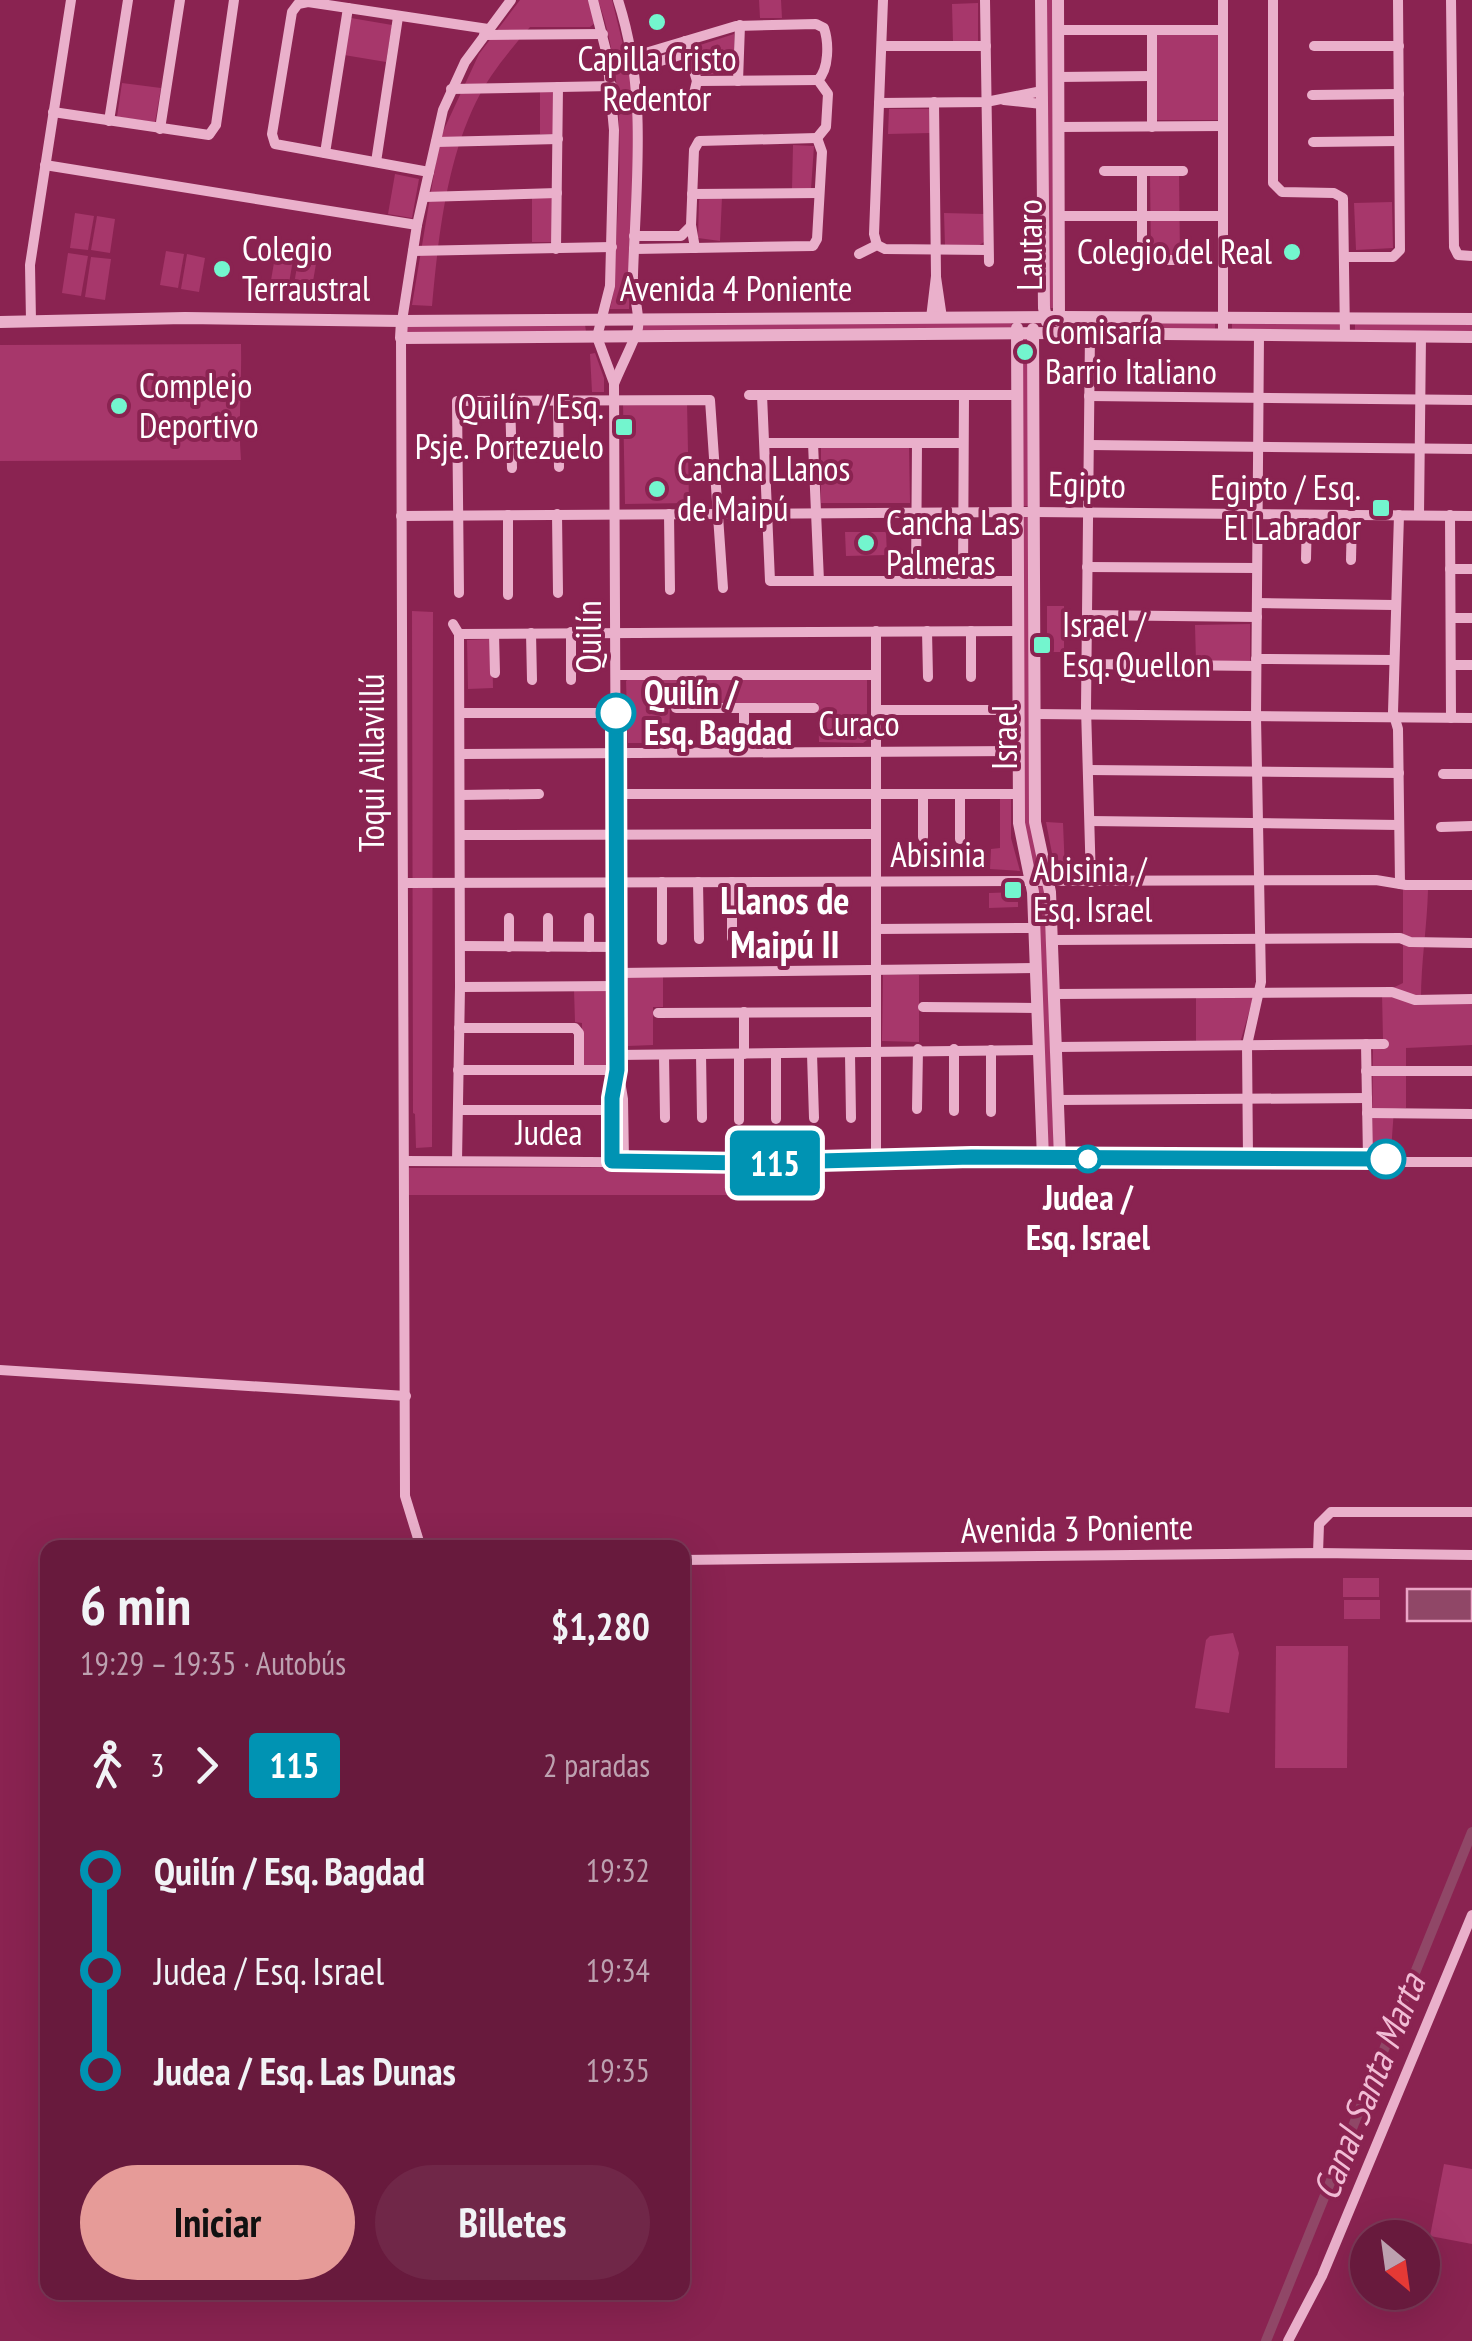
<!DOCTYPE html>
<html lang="es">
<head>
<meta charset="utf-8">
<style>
  body { margin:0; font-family:"PT Sans Narrow",sans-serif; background:#702748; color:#f1f3f6; height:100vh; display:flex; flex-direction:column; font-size:38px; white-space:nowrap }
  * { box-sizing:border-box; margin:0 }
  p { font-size:32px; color:#bda1b0 }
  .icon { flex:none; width:55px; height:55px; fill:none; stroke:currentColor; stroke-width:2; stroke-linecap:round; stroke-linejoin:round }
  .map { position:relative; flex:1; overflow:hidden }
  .panel { position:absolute; left:40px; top:1540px; width:650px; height:760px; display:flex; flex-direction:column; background:#681a3d; border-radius:20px; box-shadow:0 10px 40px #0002,0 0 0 2px #7b3857 }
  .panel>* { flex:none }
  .badge { padding:0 20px; border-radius:8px; font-size:35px; line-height:65px }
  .needle { width:65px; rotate:151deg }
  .controls { position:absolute; left:1350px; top:2220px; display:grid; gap:20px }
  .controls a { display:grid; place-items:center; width:90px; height:90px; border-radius:50%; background:#681a3d; box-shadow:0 10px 40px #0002,0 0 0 2px #7b3857; font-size:50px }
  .map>.badge { position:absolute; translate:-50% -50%; box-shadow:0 0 0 5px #fff }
  .legs { display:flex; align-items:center; gap:15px; height:110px; padding:0 40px; font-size:32px }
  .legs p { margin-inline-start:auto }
  .headline { display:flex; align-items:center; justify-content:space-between; height:170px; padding:0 40px }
  h1 { font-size:55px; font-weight:600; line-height:75px }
  .primary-button { display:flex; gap:20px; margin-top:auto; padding:20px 40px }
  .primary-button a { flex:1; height:115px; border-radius:60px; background:#e69b98; color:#111; font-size:40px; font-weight:600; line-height:115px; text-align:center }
  .primary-button a+a { background:#702748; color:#f1f3f6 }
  ul { padding:0 40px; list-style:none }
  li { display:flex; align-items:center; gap:35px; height:100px; font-size:38px }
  li i { display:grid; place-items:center; width:15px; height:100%; margin:0 12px; background:currentColor }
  li i::after { content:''; width:25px; height:25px; margin:-12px; border:8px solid; border-radius:50%; background:#681a3d }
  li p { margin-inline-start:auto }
  li:first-child i { background:linear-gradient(#0000 50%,currentColor 0) }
  li:last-child i { background:linear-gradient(currentColor 50%,#0000 0) }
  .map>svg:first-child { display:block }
  .green { fill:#a7376b }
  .water { fill:#904767; stroke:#eba4c6; stroke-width:2.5 }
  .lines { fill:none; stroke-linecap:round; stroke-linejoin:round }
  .canal { stroke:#904767; stroke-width:10 }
  .minor { stroke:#eab0cb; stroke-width:10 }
  .tertiary { stroke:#eab0cb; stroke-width:12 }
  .line-1-casing { stroke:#fff; stroke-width:22 }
  .line-1 { stroke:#0093b3; stroke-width:15 }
  .poi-dot { fill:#73f5ce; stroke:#8a2351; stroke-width:4 }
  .stop-1-dot { fill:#fff; stroke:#0093b3; stroke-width:5 }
  .labels { text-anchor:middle; stroke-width:8; stroke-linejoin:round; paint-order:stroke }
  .poi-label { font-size:35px; fill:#fff; stroke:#8a2351; text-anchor:start }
  .street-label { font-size:35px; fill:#fff; stroke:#8a2351 }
  .stop-label { font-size:35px; font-weight:bold; fill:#fff; stroke:#8a2351; text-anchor:start }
  .neighbourhood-label { font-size:38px; font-weight:bold; fill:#fff; stroke:#8a2351 }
  .water-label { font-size:38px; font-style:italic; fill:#f1bcd5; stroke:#8a2351 }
</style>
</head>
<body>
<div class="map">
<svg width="1472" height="2341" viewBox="0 0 1472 2341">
  <rect width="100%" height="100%" fill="#8a2351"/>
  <g class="green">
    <path d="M 520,0 L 588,0 L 595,23 L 590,27 L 530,27 C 510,50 489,75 476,102 C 446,163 438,240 432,306 L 412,305 L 440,138 L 479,54 Z"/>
    <path d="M 598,0 L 612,0 L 631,77 L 635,120 L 629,309 L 610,309 L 614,290 C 617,195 631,92 598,0 Z"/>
    <polygon points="759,0 781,0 782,18 760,18"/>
    <polygon points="1046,0 1053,0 1057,308 1049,308"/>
    <polygon points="978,3 978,42 953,42 952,4"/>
    <polygon points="351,18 392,25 386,62 344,55"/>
    <polygon points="734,34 734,73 701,75 695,52 697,46"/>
    <polygon points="1157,34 1218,34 1219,120 1157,120"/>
    <polygon points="122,83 161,88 155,122 117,117"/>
    <rect x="540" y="91" width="15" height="43"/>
    <polygon points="889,109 929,109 930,133 888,134"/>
    <polygon points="793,145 814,146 811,189 792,190"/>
    <polygon points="1179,173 1180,257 1151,257 1150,174"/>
    <polygon points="395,174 419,179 412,218 388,214"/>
    <polygon points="702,197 722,197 720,241 698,238 699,200"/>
    <polygon points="532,198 553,198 552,242 532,242"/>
    <polygon points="1392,202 1393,248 1356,250 1354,203"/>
    <polygon points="75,213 94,216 88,250 70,248"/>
    <polygon points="944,213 984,214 984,242 978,246 945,246"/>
    <polygon points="97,216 115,219 110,253 91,250"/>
    <polygon points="166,251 184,254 178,288 160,285"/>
    <polygon points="276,251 294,254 288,289 270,286"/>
    <polygon points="68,253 88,256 81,296 62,293"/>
    <polygon points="187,254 205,258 199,292 181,289"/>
    <polygon points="299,255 317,258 311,293 293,290"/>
    <polygon points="91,257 111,259 105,300 85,297"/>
    <polygon points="1071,320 1215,323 1215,330 1069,328"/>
    <polygon points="1012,321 1011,329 641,332 641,323"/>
    <polygon points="1232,321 1340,322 1340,329 1232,329"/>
    <rect x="1355" y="323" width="117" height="9"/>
    <polygon points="585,324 586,332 406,332 406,326"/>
    <polygon points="1022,335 1028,336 1029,506 1023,506"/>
    <path d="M 241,344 C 242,383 238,421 241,460 L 0,461 L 0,345 Z"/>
    <polygon points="595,353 604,378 604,392 592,392 590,354"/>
    <polygon points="687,401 689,503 625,504 623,403"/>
    <polygon points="821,447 909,447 910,503 821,503"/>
    <polygon points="1022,517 1029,517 1040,872 1034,873 1023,835"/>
    <polygon points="845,532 886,532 887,555 846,556"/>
    <rect x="1047" y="606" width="17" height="46"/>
    <polygon points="412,611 433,612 432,1147 416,1148 415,1114 413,1113"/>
    <polygon points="1250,624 1250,661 1196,662 1195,625"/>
    <polygon points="492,639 493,688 468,689 467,640"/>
    <polygon points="629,678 867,679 867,740 863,743 819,742 818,703 670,704 669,743 628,743 626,681"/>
    <polygon points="1000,799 1011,799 1011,838 1020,871 990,869 991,849 1000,848"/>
    <polygon points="1046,822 1063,823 1065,871 1055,869"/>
    <polygon points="1044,886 1054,1152 1048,1151 1037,887"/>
    <path d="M 1403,888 L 1428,890 C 1427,928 1421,961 1421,1000 L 1472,1000 L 1472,1045 L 1406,1048 L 1406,1108 L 1394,1109 L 1391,1151 L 1372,1150 L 1373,1041 L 1383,1040 L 1382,993 L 1403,983 Z"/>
    <polygon points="1018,892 1018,907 989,908 989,893"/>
    <polygon points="883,975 919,975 919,1042 882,1041"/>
    <polygon points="627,976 663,976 663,1007 653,1007 653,1045 628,1046"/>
    <polygon points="609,989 609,1066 582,1066 582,1023 575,1022 574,990"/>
    <polygon points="1196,998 1253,998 1240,1043 1196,1043"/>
    <polygon points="750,1167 746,1195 408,1195 408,1168"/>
    <rect x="1343" y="1578" width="36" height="19"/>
    <rect x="1344" y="1600" width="36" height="19"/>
    <polygon points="1233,1633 1239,1653 1229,1713 1195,1708 1206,1640 1210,1636"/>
    <polygon points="1276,1646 1348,1646 1347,1768 1275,1768"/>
    <polygon points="1444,2164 1472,2169 1472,2244 1430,2236"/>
  </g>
  <rect class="water" x="1407" y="1589" width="65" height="32"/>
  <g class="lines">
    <polyline class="canal" points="1266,2341 1472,1832"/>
    <g class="minor">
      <polyline points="593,0 607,55 614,130 610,286 597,337 614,383"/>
      <polyline points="985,0 989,262"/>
      <polyline points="1223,0 1223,335"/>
      <polyline points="1273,0 1273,183 1282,192 1334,193 1343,198 1345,336"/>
      <polyline points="1451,0 1454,247 1458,255 1472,256"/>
      <polyline points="1058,30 1223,30"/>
      <polyline points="1152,30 1152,127"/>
      <polyline points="484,35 603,34"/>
      <polyline points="685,41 697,81 692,102"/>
      <polyline points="882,46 986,46"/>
      <polyline points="1314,46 1399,46"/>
      <path d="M 632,57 L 736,26 L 816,24 L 824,28 C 829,43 829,69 818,80"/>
      <polyline points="634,69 687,53"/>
      <polyline points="1058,77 1151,76"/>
      <polyline points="697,81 818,80"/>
      <polyline points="738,81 740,25"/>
      <polyline points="451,89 612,86"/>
      <polyline points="1312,95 1399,94"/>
      <polyline points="1004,100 1042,104"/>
      <polyline points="879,103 986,102 1042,91"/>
      <polyline points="53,112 209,135 216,125 234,0"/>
      <polyline points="109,121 128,0"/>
      <polyline points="1059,127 1223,126"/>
      <polyline points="160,129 180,0"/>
      <polyline points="817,138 826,127 828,94 818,80"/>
      <polyline points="436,142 558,139"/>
      <polyline points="1313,142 1399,141"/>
      <polyline points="325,153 348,8"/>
      <polyline points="376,162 398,17"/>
      <polyline points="45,165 417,225"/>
      <polyline points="1104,171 1183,171"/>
      <polyline points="429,172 275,144 272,134 292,12 298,4 308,2 488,29"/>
      <polyline points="692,194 819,193"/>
      <polyline points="424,197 557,193"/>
      <polyline points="1059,216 1223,216"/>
      <polyline points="634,236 681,236 691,226"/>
      <polyline points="877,245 874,234 883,0"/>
      <polyline points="695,248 691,225 694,150 699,141 817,138"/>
      <polyline points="556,249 558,87"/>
      <polyline points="634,249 813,246 817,239 822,152 817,138"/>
      <polyline points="413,251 612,247"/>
      <polyline points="859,254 877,245 885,249 988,250"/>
      <polyline points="1345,257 1393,257 1400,250 1398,0"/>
      <polyline points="1106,260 1184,260"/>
      <polyline points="1142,260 1142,171"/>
      <polyline points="936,277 942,318"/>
      <polyline points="931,318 936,276 934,102"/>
      <polyline points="31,321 30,265 71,0"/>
      <polyline points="402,321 417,225 443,110 465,62 511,0"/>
      <polyline points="1090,333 1086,708 1091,882"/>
      <polyline points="401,338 405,1496 421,1548"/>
      <polyline points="749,395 1017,395"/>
      <polyline points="762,395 770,581 1018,581"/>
      <polyline points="1089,396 1472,400"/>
      <polyline points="558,399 559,467"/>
      <polyline points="510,400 512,468"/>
      <polyline points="765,443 963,443"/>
      <polyline points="813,443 819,581"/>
      <polyline points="1089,445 1472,449"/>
      <polyline points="557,514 558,593"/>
      <polyline points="669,514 670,590"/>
      <polyline points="508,515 508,595"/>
      <polyline points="1399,515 1393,712 1398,729 1400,884"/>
      <polyline points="1419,515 1421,336"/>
      <polyline points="1450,515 1451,718"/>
      <polyline points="401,516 1034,512 1472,516"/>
      <polyline points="1306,559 1307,515"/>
      <polyline points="1351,560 1352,515"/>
      <polyline points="1087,567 1257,568"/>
      <polyline points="1450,569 1472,569"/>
      <polyline points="916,581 917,443"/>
      <polyline points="963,581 964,395"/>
      <polyline points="459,593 457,401 710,400 723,588"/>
      <polyline points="1257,603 1394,605"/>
      <polyline points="1087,615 1257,617"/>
      <polyline points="1451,618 1472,618"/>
      <polyline points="453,624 459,634 460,987 457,1161"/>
      <polyline points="876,631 876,1160"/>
      <polyline points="927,631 928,677"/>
      <polyline points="971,631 971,677"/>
      <polyline points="531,633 532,680"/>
      <polyline points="459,634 1018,631"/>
      <polyline points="494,634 495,673"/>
      <polyline points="1256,659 1393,660"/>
      <polyline points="1086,664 1256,666"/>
      <polyline points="1451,665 1472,665"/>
      <polyline points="616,675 876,675"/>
      <polyline points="571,680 571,632"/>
      <polyline points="676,708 814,708"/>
      <polyline points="744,708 744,752"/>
      <polyline points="876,710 1018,710"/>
      <polyline points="460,713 616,713"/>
      <polyline points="1035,714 1472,718"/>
      <polyline points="460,754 1019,751"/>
      <polyline points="1089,770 1399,773"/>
      <polyline points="1443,774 1472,774"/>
      <polyline points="617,794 1019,794"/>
      <polyline points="460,795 539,794"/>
      <polyline points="1090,821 1399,825"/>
      <polyline points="1441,827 1472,826"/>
      <polyline points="460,835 876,834"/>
      <polyline points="923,837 923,794"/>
      <polyline points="960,839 960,794"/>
      <polyline points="662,882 662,940"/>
      <polyline points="698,882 699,939"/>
      <polyline points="732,882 732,938"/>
      <polyline points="403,883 1376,880 1406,885 1472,885"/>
      <polyline points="509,918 509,947"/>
      <polyline points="589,918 589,947"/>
      <polyline points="876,929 1034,928"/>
      <polyline points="1053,940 1400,938 1410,942 1472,943"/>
      <polyline points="460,946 617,947"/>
      <polyline points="548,947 548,918"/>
      <polyline points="617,973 1035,968"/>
      <polyline points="460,987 617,986"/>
      <polyline points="1055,994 1392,992 1415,1000 1472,999"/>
      <polyline points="923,1007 1036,1008"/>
      <polyline points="658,1013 876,1012"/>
      <polyline points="459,1028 575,1028 579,1033 579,1070"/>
      <polyline points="1366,1044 1368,1158"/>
      <polyline points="1056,1047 1384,1044"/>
      <polyline points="954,1049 954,1111"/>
      <polyline points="991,1050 991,1112"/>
      <polyline points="701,1054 702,1118"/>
      <polyline points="739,1054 739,1120"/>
      <polyline points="744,1054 744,1012"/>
      <polyline points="776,1054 776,1119"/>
      <polyline points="812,1054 814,1118"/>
      <polyline points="850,1054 851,1118"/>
      <polyline points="617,1055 1038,1050"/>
      <polyline points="664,1055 665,1118"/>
      <polyline points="458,1070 617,1070"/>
      <polyline points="1366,1071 1472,1071"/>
      <polyline points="619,1075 623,1099 624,1161"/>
      <polyline points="1058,1100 1367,1098"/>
      <polyline points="917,1109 918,1049"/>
      <polyline points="458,1110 611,1110"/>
      <polyline points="1367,1113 1472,1114"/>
      <polyline points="1248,1158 1247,1045 1261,982 1256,717 1259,335"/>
      <polyline points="405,1161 745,1163 973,1157 1368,1158 1403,1162 1472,1162"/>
      <path d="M 612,1161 L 612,1105 L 617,1070 L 614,384 C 618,373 638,333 638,328 C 640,311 632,293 633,275 C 636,179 648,93 618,0"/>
      <polyline points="0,1370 406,1396"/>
      <polyline points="1318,1553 1319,1524 1331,1512 1472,1512"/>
      <polyline points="682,1560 1318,1553 1472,1555"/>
      <polyline points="1288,2341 1322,2276 1472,1915"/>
    </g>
    <g class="tertiary">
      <polyline points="1041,0 1044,308 1047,322"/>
      <polyline points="1058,0 1059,321"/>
      <polyline points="402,321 401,338 1054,333 1472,337"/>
      <polyline points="0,322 185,318 402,321 1060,317 1472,319"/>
      <polyline points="1017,328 1019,823 1033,892 1043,1159"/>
      <polyline points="1033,329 1035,822 1050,892 1060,1159"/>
    </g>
  </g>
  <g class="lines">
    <g class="line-1-casing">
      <polyline id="line-1" points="616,713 617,1070 612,1098 612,1161 745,1163 972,1157 1386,1159"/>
    </g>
    <use href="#line-1" class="line-1"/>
  </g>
  <g class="poi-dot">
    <circle cx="657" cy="22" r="10"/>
    <circle cx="1292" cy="252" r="10"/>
    <circle cx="222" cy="269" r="10"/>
    <circle cx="1025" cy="352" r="10"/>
    <circle cx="119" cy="406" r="10"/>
    <rect x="614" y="417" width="20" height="20" rx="5"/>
    <circle cx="657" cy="489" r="10"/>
    <rect x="1371" y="498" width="20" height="20" rx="5"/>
    <circle cx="866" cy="543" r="10"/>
    <rect x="1032" y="635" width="20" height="20" rx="5"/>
    <rect x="1003" y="880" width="20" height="20" rx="5"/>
  </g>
  <g class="stop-1-dot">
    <circle cx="616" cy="713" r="18"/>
    <circle cx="1088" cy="1159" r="12"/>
    <circle cx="1386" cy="1159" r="18"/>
  </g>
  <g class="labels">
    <g class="poi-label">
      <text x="657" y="71" text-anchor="middle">Capilla Cristo<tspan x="657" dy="40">Redentor</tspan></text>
      <text x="242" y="261">Colegio<tspan x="242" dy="40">Terraustral</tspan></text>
      <text x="1272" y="264" text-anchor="end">Colegio del Real</text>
      <text x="1045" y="344">Comisaría<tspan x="1045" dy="40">Barrio Italiano</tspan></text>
      <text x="139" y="398">Complejo<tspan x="139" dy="40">Deportivo</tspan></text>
      <text x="604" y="419" text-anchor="end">Quilín / Esq.<tspan x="604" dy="40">Psje. Portezuelo</tspan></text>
      <text x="677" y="481">Cancha Llanos<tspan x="677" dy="40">de Maipú</tspan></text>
      <text x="1361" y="500" text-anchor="end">Egipto / Esq.<tspan x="1361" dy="40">El Labrador</tspan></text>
      <text x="886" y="535">Cancha Las<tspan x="886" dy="40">Palmeras</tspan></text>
      <text x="1062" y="637">Israel /<tspan x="1062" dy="40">Esq. Quellon</tspan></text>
      <text x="1033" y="882">Abisinia /<tspan x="1033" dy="40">Esq. Israel</tspan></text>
    </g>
    <g class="street-label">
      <text transform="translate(1030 245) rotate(-90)" y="12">Lautaro</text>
      <text x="736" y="301">Avenida 4 Poniente</text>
      <text transform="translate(1087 485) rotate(1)" y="12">Egipto</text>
      <text transform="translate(589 637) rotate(-90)" y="12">Quilín</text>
      <text x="859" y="736">Curaco</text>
      <text transform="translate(1005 737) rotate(-90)" y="12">Israel</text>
      <text transform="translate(372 763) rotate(-90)" y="12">Toqui Aillavillú</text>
      <text x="938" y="867">Abisinia</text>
      <text x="549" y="1145">Judea</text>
      <text transform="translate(1077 1529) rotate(-1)" y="12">Avenida 3 Poniente</text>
    </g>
    <g class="stop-label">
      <text x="644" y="705">Quilín /<tspan x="644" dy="40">Esq. Bagdad</tspan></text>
      <text x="1088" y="1210" text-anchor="middle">Judea /<tspan x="1088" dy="40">Esq. Israel</tspan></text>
    </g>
    <g class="neighbourhood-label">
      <text x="785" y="914">Llanos de<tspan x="785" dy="44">Maipú II</tspan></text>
    </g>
    <g class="water-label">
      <text transform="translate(1369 2087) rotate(-68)" y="13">Canal Santa Marta</text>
    </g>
  </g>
</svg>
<div class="controls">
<a><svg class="needle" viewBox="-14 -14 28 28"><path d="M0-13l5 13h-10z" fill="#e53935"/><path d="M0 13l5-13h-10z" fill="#bda1b0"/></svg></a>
</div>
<b class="badge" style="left:775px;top:1163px;background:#0093b3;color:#fff">115</b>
<section class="panel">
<div class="headline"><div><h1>6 min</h1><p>19:29 – 19:35 · Autobús</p></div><b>$1,280</b></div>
<div class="legs"><svg class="icon" aria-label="walk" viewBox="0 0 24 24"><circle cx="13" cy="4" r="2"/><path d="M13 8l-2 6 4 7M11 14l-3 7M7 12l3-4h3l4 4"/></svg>3<svg class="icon" aria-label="forward" viewBox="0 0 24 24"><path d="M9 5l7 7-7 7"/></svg><b class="badge" style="background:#0093b3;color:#fff">115</b><p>2 paradas</p></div>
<ul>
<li><i style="color:#0093b3"></i><b>Quilín / Esq. Bagdad</b><p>19:32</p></li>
<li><i style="color:#0093b3"></i><span>Judea / Esq. Israel</span><p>19:34</p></li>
<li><i style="color:#0093b3"></i><b>Judea / Esq. Las Dunas</b><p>19:35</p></li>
</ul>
<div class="primary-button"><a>Iniciar</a><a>Billetes</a></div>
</section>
</div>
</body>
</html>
